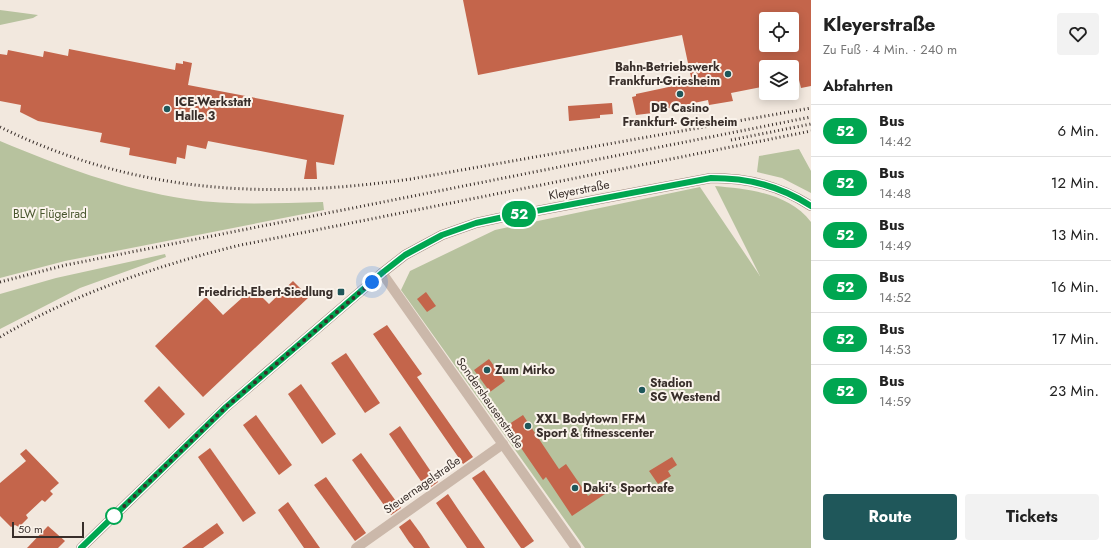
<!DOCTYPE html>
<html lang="de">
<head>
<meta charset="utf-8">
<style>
  body { margin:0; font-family:Jost,sans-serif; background:#f2f2f2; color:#222; height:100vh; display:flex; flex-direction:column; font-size:15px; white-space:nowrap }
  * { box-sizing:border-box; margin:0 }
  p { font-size:13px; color:#767676 }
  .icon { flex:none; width:22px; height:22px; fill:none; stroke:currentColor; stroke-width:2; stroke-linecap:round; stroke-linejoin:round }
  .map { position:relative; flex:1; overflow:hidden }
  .panel { display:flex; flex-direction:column; background:#fff; width:300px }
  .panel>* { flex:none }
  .badge { padding:0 8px; border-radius:13px; font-size:14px; line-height:26px }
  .fabs { position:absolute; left:759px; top:12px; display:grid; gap:8px }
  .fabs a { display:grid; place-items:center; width:40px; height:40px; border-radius:4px; background:#fff; box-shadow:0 2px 10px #0003; font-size:20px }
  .scale { position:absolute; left:12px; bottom:10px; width:72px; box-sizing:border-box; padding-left:4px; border:2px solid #382e2a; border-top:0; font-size:11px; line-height:14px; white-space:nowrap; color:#382e2a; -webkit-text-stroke:3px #faf3eb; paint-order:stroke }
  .you { position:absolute; width:20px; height:20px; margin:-10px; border:3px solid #fff; border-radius:50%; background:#1a73e8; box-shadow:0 0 0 6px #1a73e833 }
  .map>.badge { position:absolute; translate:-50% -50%; box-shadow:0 0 0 2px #fff }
  h2 { padding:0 12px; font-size:15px; line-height:36px }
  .round { display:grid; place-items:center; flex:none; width:42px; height:42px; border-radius:4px; background:#f2f2f2 }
  .summary { display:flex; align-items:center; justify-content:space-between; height:68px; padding:0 12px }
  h1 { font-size:19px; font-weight:700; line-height:30px }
  .action { display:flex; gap:8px; margin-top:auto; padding:8px 12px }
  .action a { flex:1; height:46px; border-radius:4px; background:#1f575a; color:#fff; font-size:16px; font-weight:700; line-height:46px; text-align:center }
  .action a+a { background:#f2f2f2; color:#222 }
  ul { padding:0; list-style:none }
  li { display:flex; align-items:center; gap:12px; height:52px; padding:0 12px; border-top:1px solid #e0e0e0 }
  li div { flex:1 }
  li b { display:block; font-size:15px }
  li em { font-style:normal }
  li .badge { min-width:44px; font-weight:700; text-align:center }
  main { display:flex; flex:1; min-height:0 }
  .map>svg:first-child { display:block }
  .green { fill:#b7c29e }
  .building { fill:#c4654b; fill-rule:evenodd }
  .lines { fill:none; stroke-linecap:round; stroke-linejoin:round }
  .street { stroke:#cbb8aa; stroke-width:10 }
  .secondary { stroke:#9e877b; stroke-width:10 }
  .rail { stroke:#382e2a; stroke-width:3; stroke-dasharray:1 3; stroke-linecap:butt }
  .line-casing { stroke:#fff; stroke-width:9 }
  .line { stroke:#00a651; stroke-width:6 }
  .walk { stroke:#382e2a; stroke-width:4; stroke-dasharray:0 7.2 }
  .poi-dot { fill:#1f575a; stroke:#faf3eb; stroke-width:1.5 }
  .stop-dot { fill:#fff; stroke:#00a651; stroke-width:2 }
  .labels { text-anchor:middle; stroke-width:4; stroke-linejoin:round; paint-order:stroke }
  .poi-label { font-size:12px; font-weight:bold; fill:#382e2a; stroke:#faf3eb; text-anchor:start }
  .street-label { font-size:12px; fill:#382e2a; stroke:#faf3eb }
  .park-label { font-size:12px; fill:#49562e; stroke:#faf3eb }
</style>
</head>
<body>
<main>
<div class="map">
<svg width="811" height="548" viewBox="0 0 811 548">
  <rect width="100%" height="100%" fill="#f2e8de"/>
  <g class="green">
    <polygon points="0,10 38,15 33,18 0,25"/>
    <path d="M 0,141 C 60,166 121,189 186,199 C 231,206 277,203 323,202 L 324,210 L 65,261 L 0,278 Z"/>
    <polygon points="799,149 811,171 811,193 782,178 757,172 759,156"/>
    <path d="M 715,186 C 748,189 789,193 811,222 L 811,548 L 585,548 L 401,290 L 410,271 L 495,230 L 700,187 L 760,276 Z"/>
    <polygon points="165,254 166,257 80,288 0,329 0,294 56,278"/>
  </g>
  <g class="building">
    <path d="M 463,0 L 811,0 L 811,86 L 801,88 L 799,80 L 792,81 L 792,67 L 766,67 L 766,86 L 731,93 L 733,101 L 709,105 L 708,100 L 661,110 L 661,112 L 636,115 L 632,97 L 636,96 L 636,94 L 692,82 L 682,35 L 478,75 ZM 766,19 L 792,19 L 792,45 L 766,45 Z"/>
    <polygon points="69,49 175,70 176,63 183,64 183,61 192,63 188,85 344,115 334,165 316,162 317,179 304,179 307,160 208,141 206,149 187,145 185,159 177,157 176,164 129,155 130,148 100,142 102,133 38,121 20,112 21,105 0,101 0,54 7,55 8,50 43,57 44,51 68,56"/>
    <polygon points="612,103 613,114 600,115 600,118 569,121 568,106"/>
    <polygon points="293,281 309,297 203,397 155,346 206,297 223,315 253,288 269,304"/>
    <polygon points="426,292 436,306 427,312 417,299"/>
    <polygon points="387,325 422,374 417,377 473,457 463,464 373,334"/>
    <polygon points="346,353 380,403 365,413 331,363"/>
    <polygon points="489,359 505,381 490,392 474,370"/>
    <polygon points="301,384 336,434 322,444 288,394"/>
    <polygon points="159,386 185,414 169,429 144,401"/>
    <polygon points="256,415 292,465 279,475 243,425"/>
    <polygon points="523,415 559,469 566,464 588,496 610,481 614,488 572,516 546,477 543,480 506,426"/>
    <polygon points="400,426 438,482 427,490 389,434"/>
    <polygon points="210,448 256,513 243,522 198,457"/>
    <polygon points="26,449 59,483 50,491 53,494 45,502 42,500 26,515 28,518 19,527 15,525 11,527 0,516 0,483 26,461 20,454"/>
    <polygon points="361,453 401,508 391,515 352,460"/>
    <polygon points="672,457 677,465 668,471 671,476 658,484 649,471"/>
    <polygon points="484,470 534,541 524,548 521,548 472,478"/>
    <polygon points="326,477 366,533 355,541 314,485"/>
    <polygon points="448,494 458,509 485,548 467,548 436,503"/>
    <polygon points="288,502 306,528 320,548 304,548 278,510"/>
    <polygon points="410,519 421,534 430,548 414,548 409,542 399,527"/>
    <polygon points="217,523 224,533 203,548 182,548"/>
    <polygon points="48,526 65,541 58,548 27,548"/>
  </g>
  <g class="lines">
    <g class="street">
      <polyline points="382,273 576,548"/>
      <polyline points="356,548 503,444"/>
    </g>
    <path class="secondary" d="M 81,548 L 226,407 L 382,273 L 405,255 L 442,235 L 476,223 L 499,218 L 711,178 C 749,178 780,186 811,206"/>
    <g class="rail">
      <path d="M 0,127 C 135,193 264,200 411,179 L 811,108"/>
      <polyline points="731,140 811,124"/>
      <polyline points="0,282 66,265 811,117"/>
      <path d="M 0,337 C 74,294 153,267 236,246 L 811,131"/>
    </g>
  </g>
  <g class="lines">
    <g class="line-casing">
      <path id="line" d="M 81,548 L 226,407 L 382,273 L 405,255 L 442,235 L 476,223 L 499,218 L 711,178 C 749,178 780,186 811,206"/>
    </g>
    <use href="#line" class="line"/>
    <polyline class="walk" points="114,516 226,407 372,282"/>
  </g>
  <g class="poi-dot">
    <circle cx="728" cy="74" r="4"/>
    <circle cx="680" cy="94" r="4"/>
    <circle cx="167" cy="109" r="4"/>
    <rect x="337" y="288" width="8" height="8" rx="2"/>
    <circle cx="487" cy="370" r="4"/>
    <circle cx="642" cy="390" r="4"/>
    <circle cx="528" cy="426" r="4"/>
    <circle cx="575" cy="488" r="4"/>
  </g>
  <circle class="stop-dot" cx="114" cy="516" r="8"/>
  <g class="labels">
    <g class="poi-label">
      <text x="720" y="71" text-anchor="end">Bahn-Betriebswerk<tspan x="720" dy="14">Frankfurt-Griesheim</tspan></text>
      <text x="175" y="106">ICE-Werkstatt<tspan x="175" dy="14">Halle 3</tspan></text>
      <text x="680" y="112" text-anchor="middle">DB Casino<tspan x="680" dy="14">Frankfurt- Griesheim</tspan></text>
      <text x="333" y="296" text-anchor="end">Friedrich-Ebert-Siedlung</text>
      <text x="495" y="374">Zum Mirko</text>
      <text x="650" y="387">Stadion<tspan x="650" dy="14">SG Westend</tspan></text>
      <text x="536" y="423">XXL Bodytown FFM<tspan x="536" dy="14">Sport &amp; fitnesscenter</tspan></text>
      <text x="583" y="492">Daki's Sportcafe</text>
    </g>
    <g class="street-label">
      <text transform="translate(579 190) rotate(-11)" y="4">Kleyerstraße</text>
      <text transform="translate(490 403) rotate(55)" y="4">Sondershausenstraße</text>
      <text transform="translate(422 485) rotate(-35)" y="4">Steuernagelstraße</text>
    </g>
    <g class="park-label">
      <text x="50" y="218">BLW Flügelrad</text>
    </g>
  </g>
</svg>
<div class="fabs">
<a><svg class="icon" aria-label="locate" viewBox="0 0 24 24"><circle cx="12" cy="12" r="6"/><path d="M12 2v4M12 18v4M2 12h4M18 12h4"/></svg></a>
<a><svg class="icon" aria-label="layers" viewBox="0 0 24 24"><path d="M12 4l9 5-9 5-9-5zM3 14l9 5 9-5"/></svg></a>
</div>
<div class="scale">50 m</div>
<div class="you" style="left:372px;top:282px"></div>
<b class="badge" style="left:519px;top:214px;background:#00a651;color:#fff">52</b>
</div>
<section class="panel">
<div class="summary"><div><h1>Kleyerstraße</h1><p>Zu Fuß · 4 Min. · 240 m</p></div><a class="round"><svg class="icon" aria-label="heart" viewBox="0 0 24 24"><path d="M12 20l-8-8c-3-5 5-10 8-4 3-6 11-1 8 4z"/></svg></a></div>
<h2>Abfahrten</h2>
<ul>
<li><span class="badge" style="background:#00a651;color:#fff">52</span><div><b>Bus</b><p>14:42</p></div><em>6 Min.</em></li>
<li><span class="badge" style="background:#00a651;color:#fff">52</span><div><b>Bus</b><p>14:48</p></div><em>12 Min.</em></li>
<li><span class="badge" style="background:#00a651;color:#fff">52</span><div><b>Bus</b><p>14:49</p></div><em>13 Min.</em></li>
<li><span class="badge" style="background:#00a651;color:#fff">52</span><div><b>Bus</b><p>14:52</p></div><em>16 Min.</em></li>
<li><span class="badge" style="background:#00a651;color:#fff">52</span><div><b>Bus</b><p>14:53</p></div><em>17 Min.</em></li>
<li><span class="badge" style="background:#00a651;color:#fff">52</span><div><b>Bus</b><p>14:59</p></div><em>23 Min.</em></li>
</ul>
<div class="action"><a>Route</a><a>Tickets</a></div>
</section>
</main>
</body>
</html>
